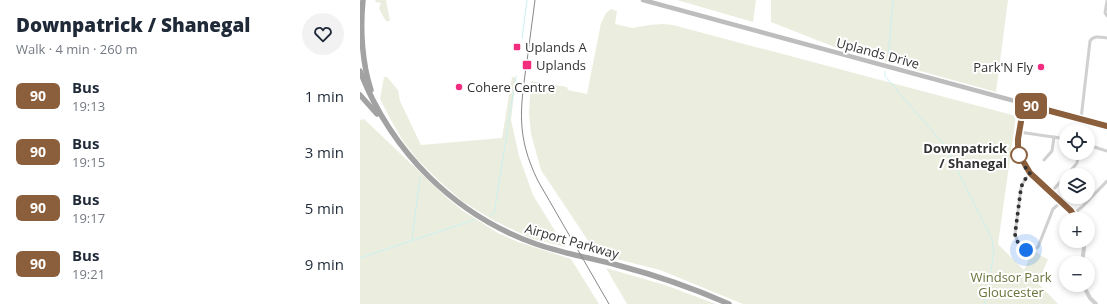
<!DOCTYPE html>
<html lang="en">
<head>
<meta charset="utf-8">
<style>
  body { margin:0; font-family:"Open Sans",sans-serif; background:#f2f2f3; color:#1f2937; height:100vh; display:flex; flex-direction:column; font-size:15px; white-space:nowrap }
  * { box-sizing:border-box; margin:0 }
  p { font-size:13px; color:#747a83 }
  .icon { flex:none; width:22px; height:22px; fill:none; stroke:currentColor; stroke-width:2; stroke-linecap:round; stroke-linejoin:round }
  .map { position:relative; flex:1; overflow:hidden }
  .sheet { display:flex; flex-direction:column; background:#fff; width:360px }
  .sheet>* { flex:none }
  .badge { padding:0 8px; border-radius:6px; font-size:14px; line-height:26px }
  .controls { position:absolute; left:699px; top:124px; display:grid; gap:8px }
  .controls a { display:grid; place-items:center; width:36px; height:36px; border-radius:50%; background:#fff; box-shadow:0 2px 6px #0003; font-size:20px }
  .you { position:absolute; width:20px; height:20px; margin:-10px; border:3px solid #fff; border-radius:50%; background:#1a73e8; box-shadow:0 0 0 6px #1a73e833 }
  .map>.badge { position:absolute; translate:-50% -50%; box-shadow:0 0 0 2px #fff }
  .round { display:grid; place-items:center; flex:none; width:42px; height:42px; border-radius:21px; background:#f2f2f3 }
  .overview { display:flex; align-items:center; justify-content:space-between; height:68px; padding:0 16px }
  h1 { font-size:19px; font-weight:800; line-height:30px }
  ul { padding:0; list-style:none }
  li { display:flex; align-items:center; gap:12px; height:56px; padding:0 16px }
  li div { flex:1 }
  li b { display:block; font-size:15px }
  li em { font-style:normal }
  li .badge { min-width:44px; font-weight:700; text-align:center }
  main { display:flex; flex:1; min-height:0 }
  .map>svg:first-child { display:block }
  .green { fill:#ebeede }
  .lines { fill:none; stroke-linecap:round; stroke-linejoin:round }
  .stream { stroke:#cceff0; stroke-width:1 }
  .minor { stroke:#d0d0d0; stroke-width:3 }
  .tertiary { stroke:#d0d0d0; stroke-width:4 }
  .secondary { stroke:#bdbdbd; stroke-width:4.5 }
  .trunk { stroke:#a2a2a2; stroke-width:5.5 }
  .tram { stroke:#888; stroke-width:1 }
  .line-casing { stroke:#fff; stroke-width:9 }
  .line { stroke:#8b5e3c; stroke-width:6 }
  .walk { stroke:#333; stroke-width:4; stroke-dasharray:0 7.2 }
  .poi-dot { fill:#f32c80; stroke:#fff; stroke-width:1.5 }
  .stop-dot { fill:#fff; stroke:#8b5e3c; stroke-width:2 }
  .labels { text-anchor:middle; stroke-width:4; stroke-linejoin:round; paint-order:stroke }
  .poi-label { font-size:13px; fill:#333; stroke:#fff; text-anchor:start }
  .street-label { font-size:13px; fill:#333; stroke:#fff }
  .stop-label { font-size:13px; font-weight:bold; fill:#333; stroke:#fff; text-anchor:end }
  .park-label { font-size:13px; fill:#69743b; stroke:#fff }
</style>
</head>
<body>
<main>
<section class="sheet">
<div class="overview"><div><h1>Downpatrick / Shanegal</h1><p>Walk · 4 min · 260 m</p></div><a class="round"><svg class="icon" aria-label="heart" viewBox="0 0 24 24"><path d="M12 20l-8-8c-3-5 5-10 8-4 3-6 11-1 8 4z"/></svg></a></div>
<ul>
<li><span class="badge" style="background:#8b5e3c;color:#fff">90</span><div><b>Bus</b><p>19:13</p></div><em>1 min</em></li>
<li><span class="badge" style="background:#8b5e3c;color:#fff">90</span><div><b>Bus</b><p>19:15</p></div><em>3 min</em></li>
<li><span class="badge" style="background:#8b5e3c;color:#fff">90</span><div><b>Bus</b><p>19:17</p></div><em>5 min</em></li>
<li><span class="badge" style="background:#8b5e3c;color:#fff">90</span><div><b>Bus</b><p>19:21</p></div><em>9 min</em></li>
</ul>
</section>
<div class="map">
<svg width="747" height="304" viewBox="0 0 747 304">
  <rect width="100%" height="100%" fill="#fff"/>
  <g class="green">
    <path d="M 15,0 L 26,0 L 30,21 L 26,21 C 23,17 21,12 19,8 L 21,3 L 16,2 Z"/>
    <polygon points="317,0 396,0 393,22"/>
    <polygon points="411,0 648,0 636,92 477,48 411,22"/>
    <polygon points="251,9 257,11 255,24 272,28 289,25 303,24 313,25 656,116 638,244 664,270 672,253 677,252 681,256 688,259 678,283 698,304 383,304 300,270 237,254 181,170 171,134 169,113 171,81 207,87 208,90 227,94 241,23 246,13"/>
    <polygon points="24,77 27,77 38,90 40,101 61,145 142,138 152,77 156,78 151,120 159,156 173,195 205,247 170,238 133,220 102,201 77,179 58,160 43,141 32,122 20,99"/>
    <polygon points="0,118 0,120 4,119 86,197 103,211 138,233 158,242 211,259 239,304 0,304"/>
    <polygon points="246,268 305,285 356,304 267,304"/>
  </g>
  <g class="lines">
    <g class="stream">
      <polyline points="162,38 167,0"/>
      <polyline points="528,59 533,0"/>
      <polyline points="525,71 525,76 585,146 632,239 634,252 625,304"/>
      <polyline points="130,216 134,214 156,76"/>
      <polyline points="52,240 60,177"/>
      <polyline points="0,258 114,220"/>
    </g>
    <g class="minor">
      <polyline points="747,1 745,13 747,16"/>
      <path d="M 721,119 L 730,41 C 734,35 740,37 747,38"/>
      <polyline points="659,132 700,138"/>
      <polyline points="728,145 747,151"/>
      <polyline points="684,160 692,151 694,137"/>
      <path d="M 670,173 L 663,183 L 661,188 L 655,234 C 657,244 663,249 672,251 L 678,247 L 693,209 L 701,202"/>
      <polyline points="707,175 717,163 719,153"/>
      <polyline points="691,192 706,176"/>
      <polyline points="713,214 722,207 747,181"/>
    </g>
    <g class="tertiary">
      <polyline points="663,104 658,144 658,152 662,162 670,173 711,211 716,219"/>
      <polyline points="722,263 724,248 723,241"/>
      <polyline points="723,285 730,298 736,304"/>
    </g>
    <polyline class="secondary" points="283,0 747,126"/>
    <g class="trunk">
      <path d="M 3,0 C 0,29 2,63 11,90"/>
      <path d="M 0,71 C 31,151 94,215 176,244 C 202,253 230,258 257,265 C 295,275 333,288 369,304"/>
      <polyline points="0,95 17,114"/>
    </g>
    <path class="tram" d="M 175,0 C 172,20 170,41 167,61 C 160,109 156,136 178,181 L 249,304"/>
  </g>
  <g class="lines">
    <g class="line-casing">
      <polyline id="line" points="716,219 711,211 670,173 660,156 658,148 658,139 664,104 747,126"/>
    </g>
    <use href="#line" class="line"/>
    <path class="walk" d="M 659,155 L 665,167 L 670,173 L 663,182 L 661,188 L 655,234 C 656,241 660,247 666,250"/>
  </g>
  <g class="poi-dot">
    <rect x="153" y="43" width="8" height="8" rx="2"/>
    <rect x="162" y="60" width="10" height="10" rx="2"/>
    <circle cx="681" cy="67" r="4"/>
    <circle cx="99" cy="87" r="4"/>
  </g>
  <circle class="stop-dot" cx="659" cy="155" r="8"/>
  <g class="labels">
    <g class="poi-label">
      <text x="165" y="52">Uplands A</text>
      <text x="176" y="70">Uplands</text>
      <text x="673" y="72" text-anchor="end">Park'N Fly</text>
      <text x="107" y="92">Cohere Centre</text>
    </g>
    <g class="street-label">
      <text transform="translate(518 53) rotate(15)" y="5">Uplands Drive</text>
      <text transform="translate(212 241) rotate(16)" y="5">Airport Parkway</text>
    </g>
    <g class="stop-label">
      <text x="647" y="153">Downpatrick<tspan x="647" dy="15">/ Shanegal</tspan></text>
    </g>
    <g class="park-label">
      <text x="651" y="282">Windsor Park<tspan x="651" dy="15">Gloucester</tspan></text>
    </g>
  </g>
</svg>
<div class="controls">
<a><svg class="icon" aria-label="locate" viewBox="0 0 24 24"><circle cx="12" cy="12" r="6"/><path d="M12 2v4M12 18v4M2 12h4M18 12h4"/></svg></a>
<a><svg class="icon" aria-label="layers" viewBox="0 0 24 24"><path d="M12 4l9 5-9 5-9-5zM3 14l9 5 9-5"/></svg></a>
<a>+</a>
<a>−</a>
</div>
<div class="you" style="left:666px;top:250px"></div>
<b class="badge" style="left:671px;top:106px;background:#8b5e3c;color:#fff">90</b>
</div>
</main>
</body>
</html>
